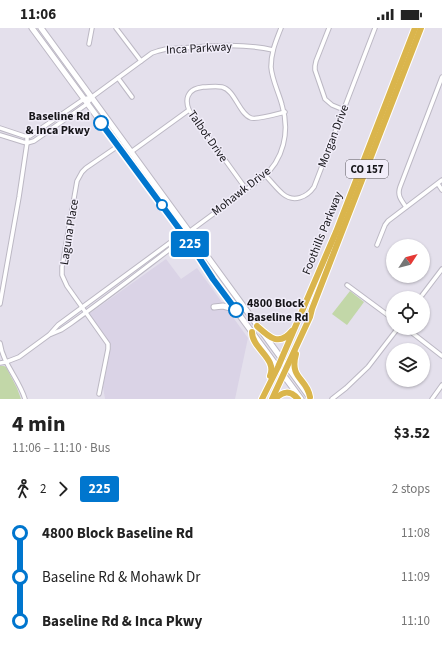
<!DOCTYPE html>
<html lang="en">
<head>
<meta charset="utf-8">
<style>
  body { margin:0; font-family:"Source Sans 3",sans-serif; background:#f6f6f6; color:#222; height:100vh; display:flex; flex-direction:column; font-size:15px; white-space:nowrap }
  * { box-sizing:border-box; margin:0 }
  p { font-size:13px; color:#767676 }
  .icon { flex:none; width:22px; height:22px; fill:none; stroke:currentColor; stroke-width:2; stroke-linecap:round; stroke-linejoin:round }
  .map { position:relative; height:371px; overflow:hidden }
  .drawer { display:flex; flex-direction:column; background:#fff; flex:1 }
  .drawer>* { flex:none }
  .badge { padding:0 8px; border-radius:3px; font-size:14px; line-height:26px }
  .needle { width:26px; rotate:54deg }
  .buttons { position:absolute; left:386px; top:211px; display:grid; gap:8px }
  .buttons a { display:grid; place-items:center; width:44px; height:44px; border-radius:50%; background:#fff; box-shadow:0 1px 3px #0004; font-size:20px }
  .map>.badge { position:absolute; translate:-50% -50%; box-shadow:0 0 0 2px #fff }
  .legs { display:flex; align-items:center; gap:6px; height:44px; padding:0 12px; font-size:13px }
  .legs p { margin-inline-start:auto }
  .headline { display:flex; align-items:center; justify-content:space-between; height:68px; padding:0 12px }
  h1 { font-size:22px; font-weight:700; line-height:30px }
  ul { padding:0 12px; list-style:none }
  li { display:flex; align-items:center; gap:14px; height:44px; font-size:15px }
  li i { display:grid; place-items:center; width:6px; height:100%; margin:0 5px; background:currentColor }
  li i::after { content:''; width:10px; height:10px; margin:-5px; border:3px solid; border-radius:50%; background:#fff }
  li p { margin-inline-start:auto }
  li:first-child i { background:linear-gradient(#0000 50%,currentColor 0) }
  li:last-child i { background:linear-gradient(currentColor 50%,#0000 0) }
  .status { display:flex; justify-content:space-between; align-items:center; height:28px; padding:0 20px; background:#fff; direction:ltr }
  .status svg { height:11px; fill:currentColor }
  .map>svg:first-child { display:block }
  .built { fill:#dad3e6 }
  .green { fill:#c2d7a8 }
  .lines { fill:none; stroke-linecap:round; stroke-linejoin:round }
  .street-casing { stroke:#bcb8c4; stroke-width:5.5 }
  .secondary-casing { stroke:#bcb8c4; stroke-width:7 }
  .highway-casing { stroke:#fff; stroke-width:8 }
  .street { stroke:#fff; stroke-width:3.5 }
  .secondary { stroke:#fff; stroke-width:5 }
  .highway { stroke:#dab54c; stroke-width:6 }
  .line-1-casing { stroke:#fff; stroke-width:9 }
  .line-1 { stroke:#0076ce; stroke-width:6 }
  .stop-1-dot { fill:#fff; stroke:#0076ce; stroke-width:2 }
  .labels { text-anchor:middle; stroke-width:3; stroke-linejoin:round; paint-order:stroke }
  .shield { fill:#f1edf9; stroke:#58565c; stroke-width:1 }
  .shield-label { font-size:11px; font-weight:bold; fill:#161519 }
  .street-label { font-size:12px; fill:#161519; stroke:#f1edf9 }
  .stop-label { font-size:12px; font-weight:bold; fill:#161519; stroke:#f1edf9; text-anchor:end }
</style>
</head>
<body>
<div class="status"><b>11:06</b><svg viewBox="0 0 49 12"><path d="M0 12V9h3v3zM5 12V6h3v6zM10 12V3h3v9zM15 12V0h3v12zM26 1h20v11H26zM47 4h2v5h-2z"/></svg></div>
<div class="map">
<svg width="442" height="371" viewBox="0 0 442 371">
  <rect width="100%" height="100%" fill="#e4e0ec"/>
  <polygon class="built" points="166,231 181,251 197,240 248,310 235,371 105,371 103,359 111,318 89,286"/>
  <g class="green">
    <polygon points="350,263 364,274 347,297 332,286"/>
    <polygon points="0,338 4,338 6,339 17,360 21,371 0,371"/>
  </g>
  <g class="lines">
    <g class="street-casing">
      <g id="street">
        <polyline points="116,0 141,33"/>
        <polyline points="329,0 316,33 315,38 315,42 325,71 332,77 344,82"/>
        <polyline points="89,16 92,0"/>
        <polyline points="118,50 132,69"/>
        <polyline points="0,100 24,108 30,108 84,71 92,69"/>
        <path d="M 0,107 L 23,114 L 27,115 L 34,113 L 87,76 L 92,69 L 152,25 L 158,23 L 166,21 C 201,19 238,14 273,22"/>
        <polyline points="131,124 189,82"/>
        <path d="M 265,147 C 271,153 277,161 283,166 C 294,175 307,169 314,159 L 375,0"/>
        <polyline points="438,156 442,162"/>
        <path d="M 246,161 L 189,82 C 187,77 186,73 188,68 C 191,61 197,60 203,59 C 209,59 216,58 222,59 C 235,62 239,86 251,90 C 257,92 277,86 285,84"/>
        <path d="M 406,179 C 401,172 397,167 400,159 L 442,49"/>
        <polyline points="377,217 385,197 388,193 442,152"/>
        <polyline points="347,257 393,291"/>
        <polyline points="420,270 442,241"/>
        <polyline points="0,276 19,169 27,115 27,108"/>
        <polyline points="406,300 442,328"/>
        <polyline points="50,306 58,297 179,208 182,209"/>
        <path d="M 0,315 C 3,336 19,351 25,371"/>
        <path d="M 0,335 L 6,334 L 19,329 L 49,307 L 61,302 L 70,296 C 108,269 145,240 182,212 L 182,209 L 262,150 C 284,132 290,103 282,77 C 279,65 272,52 271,39 C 271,24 276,13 281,0"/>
        <polyline points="99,366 108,321 108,316 67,258 62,247 62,239 77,153 82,144 86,140 118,118"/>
        <polyline points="332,371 346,360 368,339 398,300"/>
        <polyline points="432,371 442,357"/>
      </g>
    </g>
    <g class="secondary-casing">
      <g id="secondary">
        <polyline points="32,0 189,214 213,251 301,371"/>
        <polyline points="41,0 308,367"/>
        <polyline points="214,279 223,278 234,281"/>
      </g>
    </g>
    <g class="highway-casing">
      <g id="highway">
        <path d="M 257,298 C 269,309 279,319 292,303"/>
        <path d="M 252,304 C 252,307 253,311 255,314 C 261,325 276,334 270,348"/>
        <path d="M 296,326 C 289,351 307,350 310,369"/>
        <polyline points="262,371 278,339 336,204 415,0"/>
        <polyline points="272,371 310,289 312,281 421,0"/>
        <path d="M 275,371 C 283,363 290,362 298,371"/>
      </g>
    </g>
    <use href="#street" class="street"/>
    <use href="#secondary" class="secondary"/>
    <use href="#highway" class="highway"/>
  </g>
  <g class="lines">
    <g class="line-1-casing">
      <polyline id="line-1" points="101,95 189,214 213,251 236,282"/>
    </g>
    <use href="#line-1" class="line-1"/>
  </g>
  <g class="stop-1-dot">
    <circle cx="101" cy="95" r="7"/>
    <circle cx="162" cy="177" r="5"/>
    <circle cx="236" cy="282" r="7"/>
  </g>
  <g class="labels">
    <rect class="shield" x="346" y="132" width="42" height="18" rx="3"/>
    <g class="shield-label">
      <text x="367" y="145">CO 157</text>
    </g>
    <g class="street-label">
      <text transform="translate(199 20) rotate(-3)" y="4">Inca Parkway</text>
      <text transform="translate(208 108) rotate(55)" y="4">Talbot Drive</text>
      <text transform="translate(333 108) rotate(-69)" y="4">Morgan Drive</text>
      <text transform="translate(241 163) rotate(-38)" y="4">Mohawk Drive</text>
      <text transform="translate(69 204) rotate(-81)" y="4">Laguna Place</text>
      <text transform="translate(322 205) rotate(-68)" y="4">Foothills Parkway</text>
    </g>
    <g class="stop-label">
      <text x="90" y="92">Baseline Rd<tspan x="90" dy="14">&amp; Inca Pkwy</tspan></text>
      <text x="247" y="279" text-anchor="start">4800 Block<tspan x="247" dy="14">Baseline Rd</tspan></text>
    </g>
  </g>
</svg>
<div class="buttons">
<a><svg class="needle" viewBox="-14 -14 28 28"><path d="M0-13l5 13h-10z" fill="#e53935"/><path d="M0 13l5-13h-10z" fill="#767676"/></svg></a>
<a><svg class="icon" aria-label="locate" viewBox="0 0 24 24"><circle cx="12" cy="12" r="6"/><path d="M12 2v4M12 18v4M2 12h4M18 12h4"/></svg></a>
<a><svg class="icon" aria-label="layers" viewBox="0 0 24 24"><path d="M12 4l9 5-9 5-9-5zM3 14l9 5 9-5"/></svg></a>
</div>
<b class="badge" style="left:190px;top:216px;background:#0076ce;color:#fff">225</b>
</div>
<section class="drawer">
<div class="headline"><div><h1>4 min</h1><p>11:06 – 11:10 · Bus</p></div><b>$3.52</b></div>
<div class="legs"><svg class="icon" aria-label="walk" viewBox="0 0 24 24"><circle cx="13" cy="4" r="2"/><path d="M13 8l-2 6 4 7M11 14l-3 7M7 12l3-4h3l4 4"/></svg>2<svg class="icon" aria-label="forward" viewBox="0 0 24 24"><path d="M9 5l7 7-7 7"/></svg><b class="badge" style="background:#0076ce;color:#fff">225</b><p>2 stops</p></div>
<ul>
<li><i style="color:#0076ce"></i><b>4800 Block Baseline Rd</b><p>11:08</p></li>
<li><i style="color:#0076ce"></i><span>Baseline Rd &amp; Mohawk Dr</span><p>11:09</p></li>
<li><i style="color:#0076ce"></i><b>Baseline Rd &amp; Inca Pkwy</b><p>11:10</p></li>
</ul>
</section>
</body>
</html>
